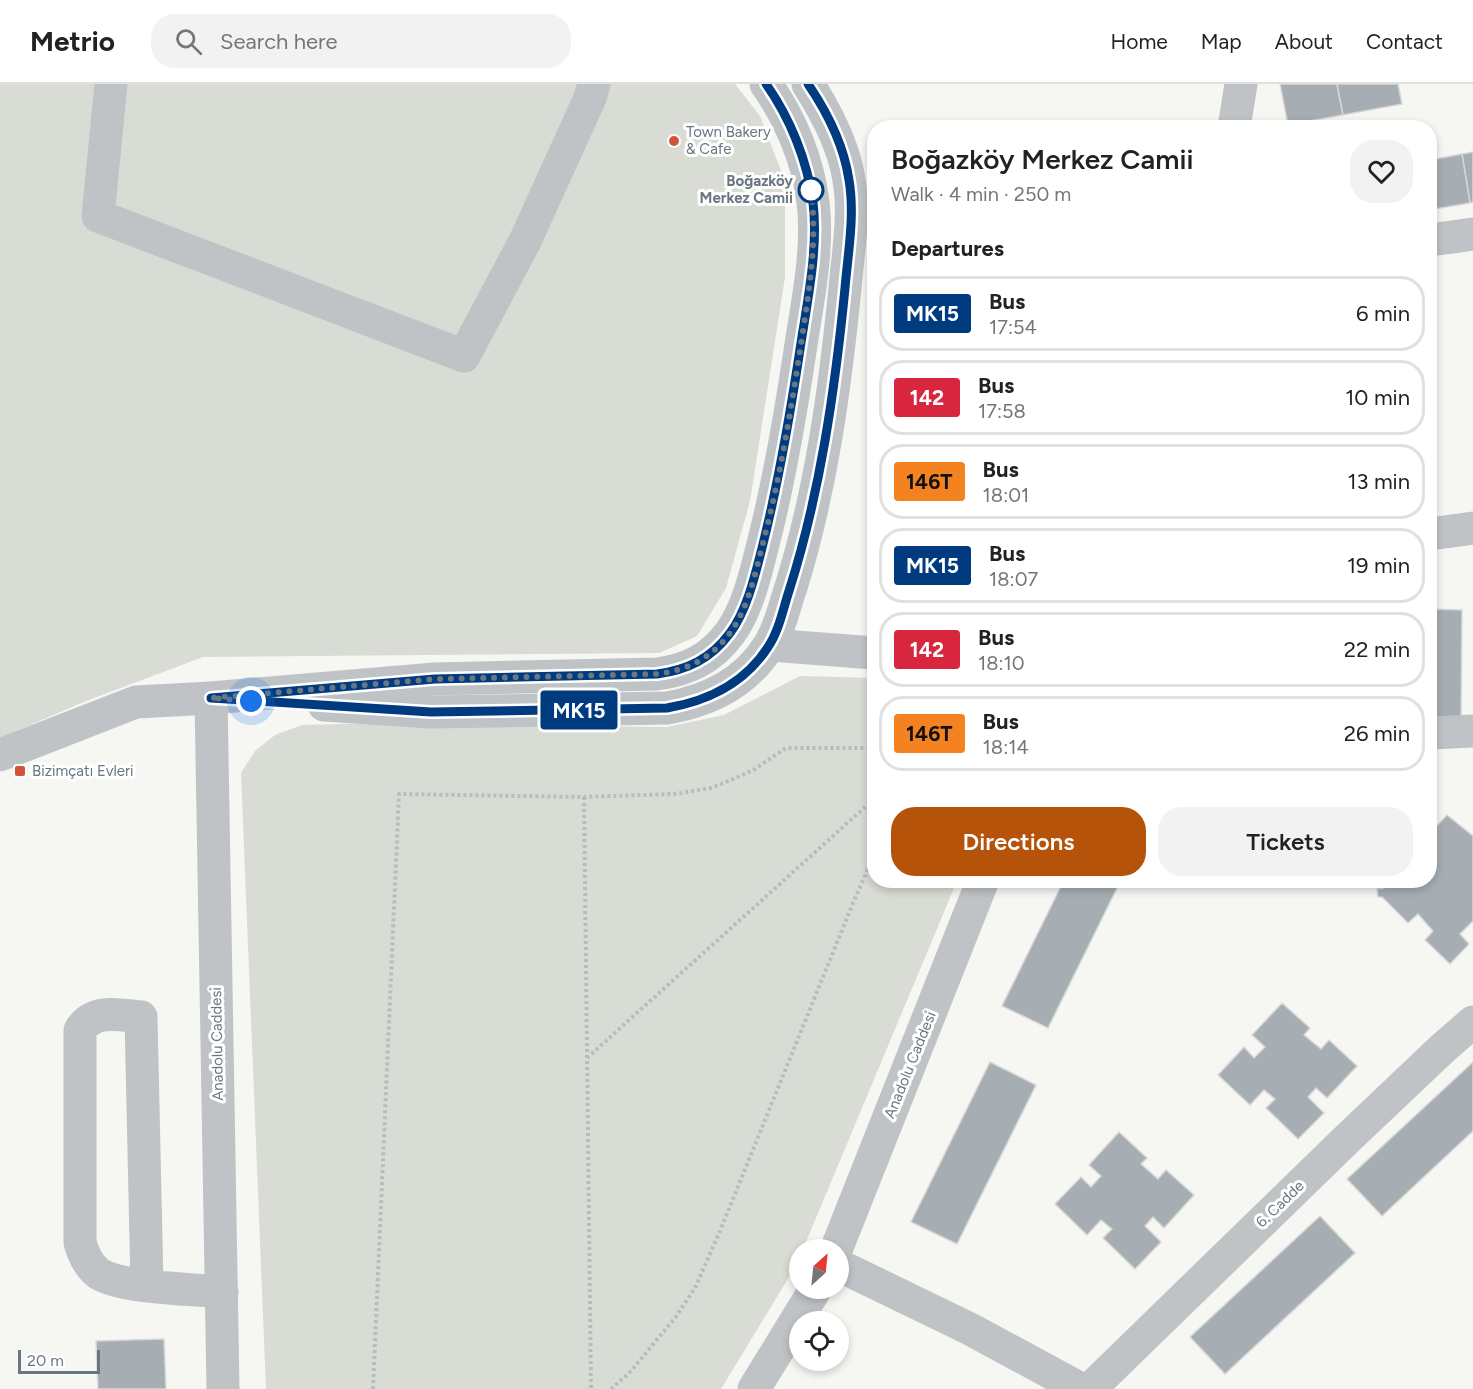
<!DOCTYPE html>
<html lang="en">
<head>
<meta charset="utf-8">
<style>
  body { margin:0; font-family:Figtree,sans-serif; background:#f2f2f2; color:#222; height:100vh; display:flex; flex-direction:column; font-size:22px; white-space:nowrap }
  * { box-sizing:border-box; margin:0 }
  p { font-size:20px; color:#767676 }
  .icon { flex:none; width:33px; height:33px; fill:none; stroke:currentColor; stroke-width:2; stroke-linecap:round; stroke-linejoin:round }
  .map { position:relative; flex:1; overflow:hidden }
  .sheet { position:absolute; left:867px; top:36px; width:570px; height:768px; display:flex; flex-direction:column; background:#fff; border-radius:24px; box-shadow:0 3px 9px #0003 }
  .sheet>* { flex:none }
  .badge { padding:0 12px; border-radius:4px; font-size:21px; line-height:39px }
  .needle { width:39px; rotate:27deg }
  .fabs { position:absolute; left:789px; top:1155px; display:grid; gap:12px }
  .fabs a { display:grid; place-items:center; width:60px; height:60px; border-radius:50%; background:#fff; box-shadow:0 3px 9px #0003; font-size:30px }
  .scale { position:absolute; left:18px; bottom:15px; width:82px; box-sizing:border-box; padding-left:6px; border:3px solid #687781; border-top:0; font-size:16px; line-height:21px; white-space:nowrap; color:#687781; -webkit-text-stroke:4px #fff; paint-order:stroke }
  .you { position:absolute; width:30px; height:30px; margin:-15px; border:4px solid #fff; border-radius:50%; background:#1a73e8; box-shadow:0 0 0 9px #1a73e833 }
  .map>.badge { position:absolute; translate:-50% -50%; box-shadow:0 0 0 3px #fff }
  h2 { padding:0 24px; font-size:22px; line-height:54px }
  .round { display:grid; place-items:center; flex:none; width:63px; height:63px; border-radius:24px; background:#f2f2f2 }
  .head { display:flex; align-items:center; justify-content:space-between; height:102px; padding:0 24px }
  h1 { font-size:28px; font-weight:600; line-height:45px }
  .primary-button { display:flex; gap:12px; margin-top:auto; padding:12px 24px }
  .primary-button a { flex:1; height:69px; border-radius:24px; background:#b45309; color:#fff; font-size:24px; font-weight:600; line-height:69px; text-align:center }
  .primary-button a+a { background:#f2f2f2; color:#222 }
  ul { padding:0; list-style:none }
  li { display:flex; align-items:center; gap:18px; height:75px; margin:0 12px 9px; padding:0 12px; border:3px solid #e0e0e0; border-radius:24px }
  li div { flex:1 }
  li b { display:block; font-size:22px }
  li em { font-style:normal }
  li .badge { min-width:66px; font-weight:700; text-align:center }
  header { display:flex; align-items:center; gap:36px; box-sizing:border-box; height:84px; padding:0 30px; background:#fff; border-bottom:2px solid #e0e0e0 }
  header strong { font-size:28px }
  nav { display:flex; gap:33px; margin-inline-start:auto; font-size:21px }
  .search { width:420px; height:54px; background:#f2f2f2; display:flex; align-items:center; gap:15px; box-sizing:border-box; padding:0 21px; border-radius:24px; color:#767676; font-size:22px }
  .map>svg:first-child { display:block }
  .green { fill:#d8dcd4 }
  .building { fill:#a7aeb3; stroke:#d7d7d5; stroke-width:1.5 }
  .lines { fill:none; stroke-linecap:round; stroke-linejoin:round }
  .path { stroke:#b9bcbe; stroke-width:4; stroke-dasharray:3 3; stroke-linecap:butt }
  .minor { stroke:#bfc3c6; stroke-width:33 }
  .line-casing { stroke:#fff; stroke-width:14 }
  .line { stroke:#003b80; stroke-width:9 }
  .walk { stroke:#687781; stroke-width:6; stroke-dasharray:0 10.8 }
  .poi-dot { fill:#d05538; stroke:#fff; stroke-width:2 }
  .stop-dot { fill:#fff; stroke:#003b80; stroke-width:3 }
  .labels { text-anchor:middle; stroke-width:6; stroke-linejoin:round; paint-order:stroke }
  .poi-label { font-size:15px; fill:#687781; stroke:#fff; text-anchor:start }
  .stop-label { font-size:15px; font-weight:bold; fill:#687781; stroke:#fff; text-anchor:end }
  .street-label { font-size:15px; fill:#687781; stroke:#fff }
</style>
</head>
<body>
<header>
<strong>Metrio</strong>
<div class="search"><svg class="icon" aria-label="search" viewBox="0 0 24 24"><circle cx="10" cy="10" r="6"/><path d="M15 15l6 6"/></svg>Search here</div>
<nav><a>Home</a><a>Map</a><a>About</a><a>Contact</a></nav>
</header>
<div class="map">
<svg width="1473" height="1305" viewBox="0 0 1473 1305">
  <rect width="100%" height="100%" fill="#f6f6f3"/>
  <g class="green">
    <polygon points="0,0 735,0 760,32 785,97 785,193 750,417 726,504 697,552 659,569 203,573 86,617 0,654"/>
    <polygon points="800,592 874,594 874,796 957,797 803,1165 800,1166 797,1180 721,1305 266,1305 241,689 255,667 275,651 302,641 383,639 667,643 724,631"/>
  </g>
  <g class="building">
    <polygon points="1280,0 1337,0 1343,31 1288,41"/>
    <polygon points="1337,0 1398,0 1402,20 1343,31"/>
    <polygon points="1473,68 1473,118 1470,119 1462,70"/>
    <polygon points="1462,70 1470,119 1435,125 1430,93 1430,76"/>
    <polygon points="1430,525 1462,526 1461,642 1430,641"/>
    <polygon points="1447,731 1473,752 1473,837 1460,850 1469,860 1450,880 1425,856 1433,847 1418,830 1408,839 1382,813 1378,813 1377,805 1384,804 1391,796 1430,796 1430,749"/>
    <polygon points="1064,796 1121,796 1048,944 1002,922"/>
    <polygon points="1282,919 1310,944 1304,951 1321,965 1329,956 1357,982 1327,1014 1316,1004 1308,1013 1324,1029 1298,1055 1266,1024 1275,1015 1264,1006 1250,1021 1218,991 1244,963 1254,974 1265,963 1252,951"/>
    <polygon points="990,978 1036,1001 957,1160 911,1138"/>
    <polygon points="1473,978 1473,1047 1382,1132 1347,1095"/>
    <polygon points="1119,1048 1147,1074 1141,1080 1158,1095 1166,1086 1194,1111 1164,1144 1153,1133 1145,1142 1161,1158 1135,1185 1103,1154 1112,1145 1101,1136 1087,1151 1055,1120 1081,1093 1091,1103 1101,1092 1089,1081"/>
    <polygon points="1320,1132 1355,1169 1225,1290 1190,1253"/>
    <polygon points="164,1255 166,1305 98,1305 96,1257"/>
  </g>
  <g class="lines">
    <g class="path">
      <polyline points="584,713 591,1305"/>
      <polyline points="587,974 874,715"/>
      <polyline points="373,1305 399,710 584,713 674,710 711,704 738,693 755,685 786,664 874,664"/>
      <polyline points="611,1305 630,1288 675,1234 695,1204 720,1147 853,819 874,771"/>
    </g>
    <g class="minor">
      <polyline points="111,0 98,132 464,272 525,157 590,14 594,0"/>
      <polyline points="1234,44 1241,0"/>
      <polyline points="1430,156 1473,150"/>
      <polyline points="1430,450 1473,444"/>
      <polyline points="770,561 874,569"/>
      <polyline points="211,614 223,1305"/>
      <path d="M 324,621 L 431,628 L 667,624 C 709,617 745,599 768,563 C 780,545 784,523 791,503 C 821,407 835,305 845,204 C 848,169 855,131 849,96 C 844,62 826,28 808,0"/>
      <polyline points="1430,649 1473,647"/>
      <path d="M 0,671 L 136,618 L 211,614 L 435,595 L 657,590 C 687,586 711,575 730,549 C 747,526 755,492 762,464 C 779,399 790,334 800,267 C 807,220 819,165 813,118 C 808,76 790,34 766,0"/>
      <polyline points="836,1166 983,796"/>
      <polyline points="838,1181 970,1245 1081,1305"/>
      <path d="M 147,1201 L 141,933 C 119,931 94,924 80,946 L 80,1158 C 83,1170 88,1181 98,1189 C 119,1204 193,1205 222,1208"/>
      <polyline points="754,1305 816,1204"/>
      <polyline points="1090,1305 1346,1056 1443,964 1473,938"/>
    </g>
  </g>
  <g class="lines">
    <g class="line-casing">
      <path id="line" d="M 766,0 C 790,34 807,76 813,118 C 819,167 806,223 799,272 C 789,337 778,401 762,464 C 755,492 747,526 730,549 C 711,575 687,586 657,590 L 435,595 L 211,614 L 431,628 L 667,624 C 708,617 745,599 768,563 C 779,547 783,525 789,507 C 820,410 835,306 845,204 C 848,169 855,131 849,96 C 844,62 827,28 808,0"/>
    </g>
    <use href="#line" class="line"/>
    <path class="walk" d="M 251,617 L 211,614 L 435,595 L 657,590 C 687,586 711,575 730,549 C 749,523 756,486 764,455 C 780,393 790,331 800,267 C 808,212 819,156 810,100 L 811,106"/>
  </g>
  <g class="poi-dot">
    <circle cx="674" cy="57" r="6"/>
    <rect x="14" y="681" width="12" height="12" rx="3"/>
  </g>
  <circle class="stop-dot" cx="811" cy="106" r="12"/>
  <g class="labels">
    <g class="poi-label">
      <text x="686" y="53">Town Bakery<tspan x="686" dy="17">&amp; Cafe</tspan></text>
      <text x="32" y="692">Bizimçatı Evleri</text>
    </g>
    <g class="stop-label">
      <text x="793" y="102">Boğazköy<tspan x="793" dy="17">Merkez Camii</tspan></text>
    </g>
    <g class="street-label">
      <text transform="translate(217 960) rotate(-91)" y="5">Anadolu Caddesi</text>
      <text transform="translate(910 981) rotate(-68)" y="5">Anadolu Caddesi</text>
      <text transform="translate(1280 1120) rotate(-44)" y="5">6. Cadde</text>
    </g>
  </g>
</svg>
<div class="fabs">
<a><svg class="needle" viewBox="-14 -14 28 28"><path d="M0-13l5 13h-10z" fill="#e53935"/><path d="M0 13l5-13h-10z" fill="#767676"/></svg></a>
<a><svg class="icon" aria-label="locate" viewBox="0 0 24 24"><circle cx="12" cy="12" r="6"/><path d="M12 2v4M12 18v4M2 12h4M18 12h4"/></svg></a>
</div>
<div class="scale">20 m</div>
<div class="you" style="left:251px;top:617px"></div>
<b class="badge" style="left:579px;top:626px;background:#003b80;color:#fff">MK15</b>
<section class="sheet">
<div class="head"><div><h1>Boğazköy Merkez Camii</h1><p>Walk · 4 min · 250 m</p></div><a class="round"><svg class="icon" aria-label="heart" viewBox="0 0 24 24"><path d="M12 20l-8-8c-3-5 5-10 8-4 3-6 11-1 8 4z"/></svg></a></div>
<h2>Departures</h2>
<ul>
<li><span class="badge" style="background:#003b80;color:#fff">MK15</span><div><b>Bus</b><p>17:54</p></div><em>6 min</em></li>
<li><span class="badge" style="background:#d7263d;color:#fff">142</span><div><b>Bus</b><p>17:58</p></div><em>10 min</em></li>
<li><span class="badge" style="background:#f58220;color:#111">146T</span><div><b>Bus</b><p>18:01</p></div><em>13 min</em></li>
<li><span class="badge" style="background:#003b80;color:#fff">MK15</span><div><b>Bus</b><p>18:07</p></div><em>19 min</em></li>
<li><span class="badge" style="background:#d7263d;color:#fff">142</span><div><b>Bus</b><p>18:10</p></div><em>22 min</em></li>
<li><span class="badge" style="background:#f58220;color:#111">146T</span><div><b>Bus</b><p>18:14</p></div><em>26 min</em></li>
</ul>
<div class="primary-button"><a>Directions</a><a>Tickets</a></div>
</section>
</div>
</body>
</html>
